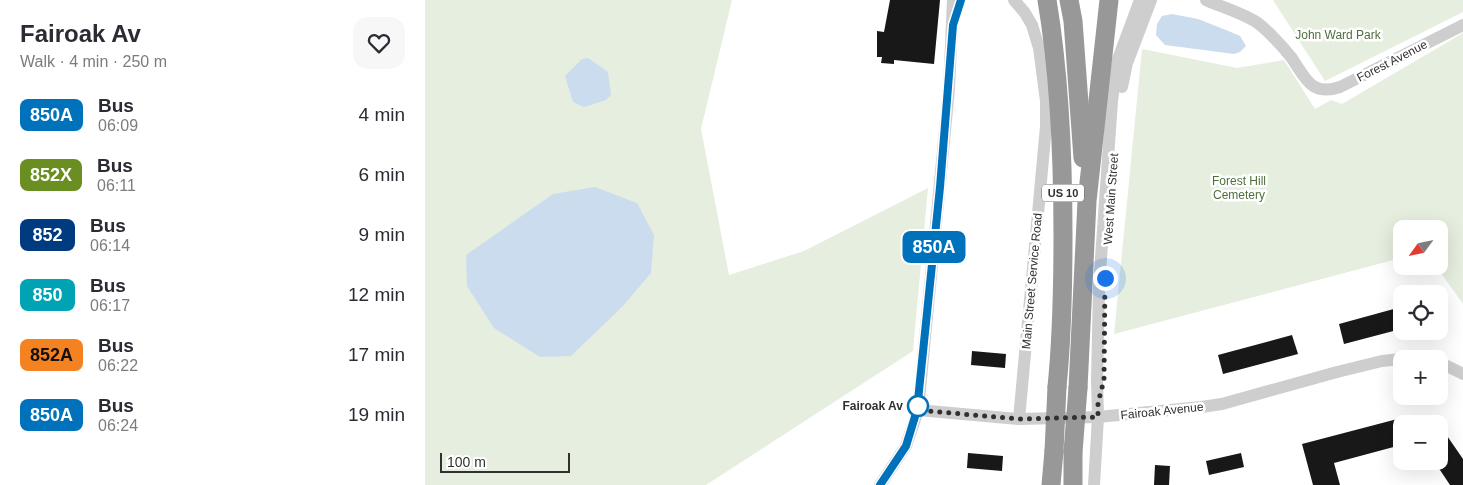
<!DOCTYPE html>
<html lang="en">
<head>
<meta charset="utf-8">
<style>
  body { margin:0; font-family:Arial,sans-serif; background:#f7f7f7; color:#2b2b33; height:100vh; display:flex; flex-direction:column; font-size:19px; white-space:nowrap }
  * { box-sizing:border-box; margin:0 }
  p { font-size:16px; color:#7c7c81 }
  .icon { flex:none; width:28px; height:28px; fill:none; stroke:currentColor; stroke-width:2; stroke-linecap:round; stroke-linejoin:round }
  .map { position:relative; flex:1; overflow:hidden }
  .panel { display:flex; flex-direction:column; background:#fff; width:425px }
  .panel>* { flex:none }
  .badge { padding:0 10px; border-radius:8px; font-size:18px; line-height:32px }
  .needle { width:32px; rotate:237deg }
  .tools { position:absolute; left:968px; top:220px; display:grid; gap:10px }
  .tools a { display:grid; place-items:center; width:55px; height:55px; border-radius:10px; background:#fff; box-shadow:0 5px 20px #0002; font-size:25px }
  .scale { position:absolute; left:15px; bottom:12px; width:130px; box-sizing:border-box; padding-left:5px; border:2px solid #313131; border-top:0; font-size:14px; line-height:18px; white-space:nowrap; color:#313131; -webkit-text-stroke:4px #fff; paint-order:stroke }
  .you { position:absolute; width:25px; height:25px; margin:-12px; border:4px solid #fff; border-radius:50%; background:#1a73e8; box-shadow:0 0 0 8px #1a73e833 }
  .map>.badge { position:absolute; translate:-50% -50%; box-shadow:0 0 0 2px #fff }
  .round { display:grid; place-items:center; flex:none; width:52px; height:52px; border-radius:15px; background:#f7f7f7 }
  .head { display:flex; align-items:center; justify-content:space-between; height:85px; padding:0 20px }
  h1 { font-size:24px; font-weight:600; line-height:38px }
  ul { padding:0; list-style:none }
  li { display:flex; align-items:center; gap:15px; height:60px; padding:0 20px }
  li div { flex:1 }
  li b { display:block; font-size:19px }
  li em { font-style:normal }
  li .badge { min-width:55px; font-weight:700; text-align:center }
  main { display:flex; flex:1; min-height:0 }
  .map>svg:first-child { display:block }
  .green { fill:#e5eedf }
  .water { fill:#cbdcee }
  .building { fill:#181818 }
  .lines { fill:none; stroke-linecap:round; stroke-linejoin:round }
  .minor { stroke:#cecece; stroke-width:12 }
  .highway { stroke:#989898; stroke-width:19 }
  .highway-bridge { stroke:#989898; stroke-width:19 }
  .line-casing { stroke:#fff; stroke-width:11 }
  .line { stroke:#0072bc; stroke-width:8 }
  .walk { stroke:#313131; stroke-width:5; stroke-dasharray:0 9 }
  .stop-dot { fill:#fff; stroke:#0072bc; stroke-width:2.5 }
  .labels { text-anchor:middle; stroke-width:5; stroke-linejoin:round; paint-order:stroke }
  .shield { fill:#fff; stroke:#6f6f6f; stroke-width:1 }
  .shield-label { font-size:11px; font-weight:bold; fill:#313131 }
  .park-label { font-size:12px; fill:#4e6f3c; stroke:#fff }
  .street-label { font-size:12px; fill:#313131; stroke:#fff }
  .stop-label { font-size:12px; font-weight:bold; fill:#313131; stroke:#fff; text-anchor:end }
</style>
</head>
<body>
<main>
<section class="panel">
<div class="head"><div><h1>Fairoak Av</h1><p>Walk · 4 min · 250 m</p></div><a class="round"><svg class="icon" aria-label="heart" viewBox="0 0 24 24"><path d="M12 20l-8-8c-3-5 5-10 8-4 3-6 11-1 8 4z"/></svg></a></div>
<ul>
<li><span class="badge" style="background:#0072bc;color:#fff">850A</span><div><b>Bus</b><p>06:09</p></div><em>4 min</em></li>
<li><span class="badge" style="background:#6b8e23;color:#fff">852X</span><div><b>Bus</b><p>06:11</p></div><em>6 min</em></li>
<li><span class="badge" style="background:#003b80;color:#fff">852</span><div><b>Bus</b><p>06:14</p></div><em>9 min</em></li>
<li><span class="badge" style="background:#00a3b4;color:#fff">850</span><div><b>Bus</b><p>06:17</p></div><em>12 min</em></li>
<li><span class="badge" style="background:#f58220;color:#111">852A</span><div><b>Bus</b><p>06:22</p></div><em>17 min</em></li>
<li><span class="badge" style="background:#0072bc;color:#fff">850A</span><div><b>Bus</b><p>06:24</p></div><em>19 min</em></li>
</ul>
</section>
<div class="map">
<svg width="1038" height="485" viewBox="0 0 1038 485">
  <rect width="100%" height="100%" fill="#fff"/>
  <g class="green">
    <polygon points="0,0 307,0 276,129 304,275 379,251 503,188 488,351 281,485 0,485"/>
    <polygon points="848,0 1038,0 1038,12 900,81"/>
    <polygon points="1038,33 1038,304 1011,266 1014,266 1014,229 976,229 976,258 689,334 717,49 812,68 859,60 890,109 906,100 917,104"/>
  </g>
  <g class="water">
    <polygon points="747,14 773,19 801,30 815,36 821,46 815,52 809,54 740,45 731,35 732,24 737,16"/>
    <polygon points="163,58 183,72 186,95 181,100 159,107 148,102 140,76 157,59"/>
    <polygon points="170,187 212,203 229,235 226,273 197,307 146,356 115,357 69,328 42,286 41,255 128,194"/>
  </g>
  <g class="building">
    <polygon points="465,0 515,0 509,64 469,60 469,64 456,63 457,57 452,57 452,31 459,32"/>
    <polygon points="976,307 976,329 919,344 914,324"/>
    <polygon points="867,335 873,354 798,374 793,355"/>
    <polygon points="547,351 581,354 580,368 546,365"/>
    <polygon points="980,417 982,424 976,424 976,445 909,463 915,485 888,485 877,444"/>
    <polygon points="1018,430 1038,459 1038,485 1025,485 1009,461 1014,461 1014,433"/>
    <polygon points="543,453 578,456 577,471 542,468"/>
    <polygon points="816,453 819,467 784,475 781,461"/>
    <polygon points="730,465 745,466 744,485 729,485"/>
  </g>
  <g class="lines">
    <g class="minor">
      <polyline points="589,0 600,13 607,25 614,48 621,101 621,126 615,192 594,419"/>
      <path d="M 781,0 C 794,6 823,15 834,24 C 843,31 858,47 866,57 C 880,77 886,97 915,87 L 1038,25"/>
      <polyline points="697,87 702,63 726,0"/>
      <polyline points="1014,362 1038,374"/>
      <polyline points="493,410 594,419 673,417 776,407 797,404 912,372 957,361 976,359"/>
      <polyline points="455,485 481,446 493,410 524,89 528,0"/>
      <polyline points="669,485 673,417 672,380 674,287 687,101 693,59 715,0"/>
    </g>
    <g class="highway">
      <path d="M 622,0 C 635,78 638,157 638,235 C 638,286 637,337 632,387"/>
      <polyline points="644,0 648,21 658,158"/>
      <polyline points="653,388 662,201 684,0"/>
      <polyline points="626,485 629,451"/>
      <polyline points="648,485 648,452"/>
    </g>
    <g class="highway-bridge">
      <polyline points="629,451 632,387"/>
      <polyline points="648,452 653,388"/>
    </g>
  </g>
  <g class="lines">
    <g class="line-casing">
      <polyline id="line" points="455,485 481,446 492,410 515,187 528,25 536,0"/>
    </g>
    <use href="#line" class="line"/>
    <polyline class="walk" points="493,406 492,410 594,419 673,417 673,403 679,380 680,278"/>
  </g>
  <circle class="stop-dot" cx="493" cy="406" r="10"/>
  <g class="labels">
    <rect class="shield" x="617" y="184.5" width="42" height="17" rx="4"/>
    <g class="shield-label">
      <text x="638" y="197">US 10</text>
    </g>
    <g class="park-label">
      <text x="913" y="39">John Ward Park</text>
      <text x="814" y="185">Forest Hill<tspan x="814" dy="14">Cemetery</tspan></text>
    </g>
    <g class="street-label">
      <text transform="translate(967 61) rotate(-27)" y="4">Forest Avenue</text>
      <text transform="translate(686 199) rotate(-86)" y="4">West Main Street</text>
      <text transform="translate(607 281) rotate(-85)" y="4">Main Street Service Road</text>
      <text transform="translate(737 411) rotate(-6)" y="4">Fairoak Avenue</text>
    </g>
    <g class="stop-label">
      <text x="478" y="410">Fairoak Av</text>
    </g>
  </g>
</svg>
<div class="tools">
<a><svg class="needle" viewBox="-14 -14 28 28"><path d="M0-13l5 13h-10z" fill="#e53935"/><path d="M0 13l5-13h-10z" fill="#7c7c81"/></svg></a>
<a><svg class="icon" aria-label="locate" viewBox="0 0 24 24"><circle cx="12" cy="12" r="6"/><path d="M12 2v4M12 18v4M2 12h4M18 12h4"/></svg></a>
<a>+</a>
<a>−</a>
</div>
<div class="scale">100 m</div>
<div class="you" style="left:680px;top:278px"></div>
<b class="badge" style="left:509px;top:247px;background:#0072bc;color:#fff">850A</b>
</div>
</main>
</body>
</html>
